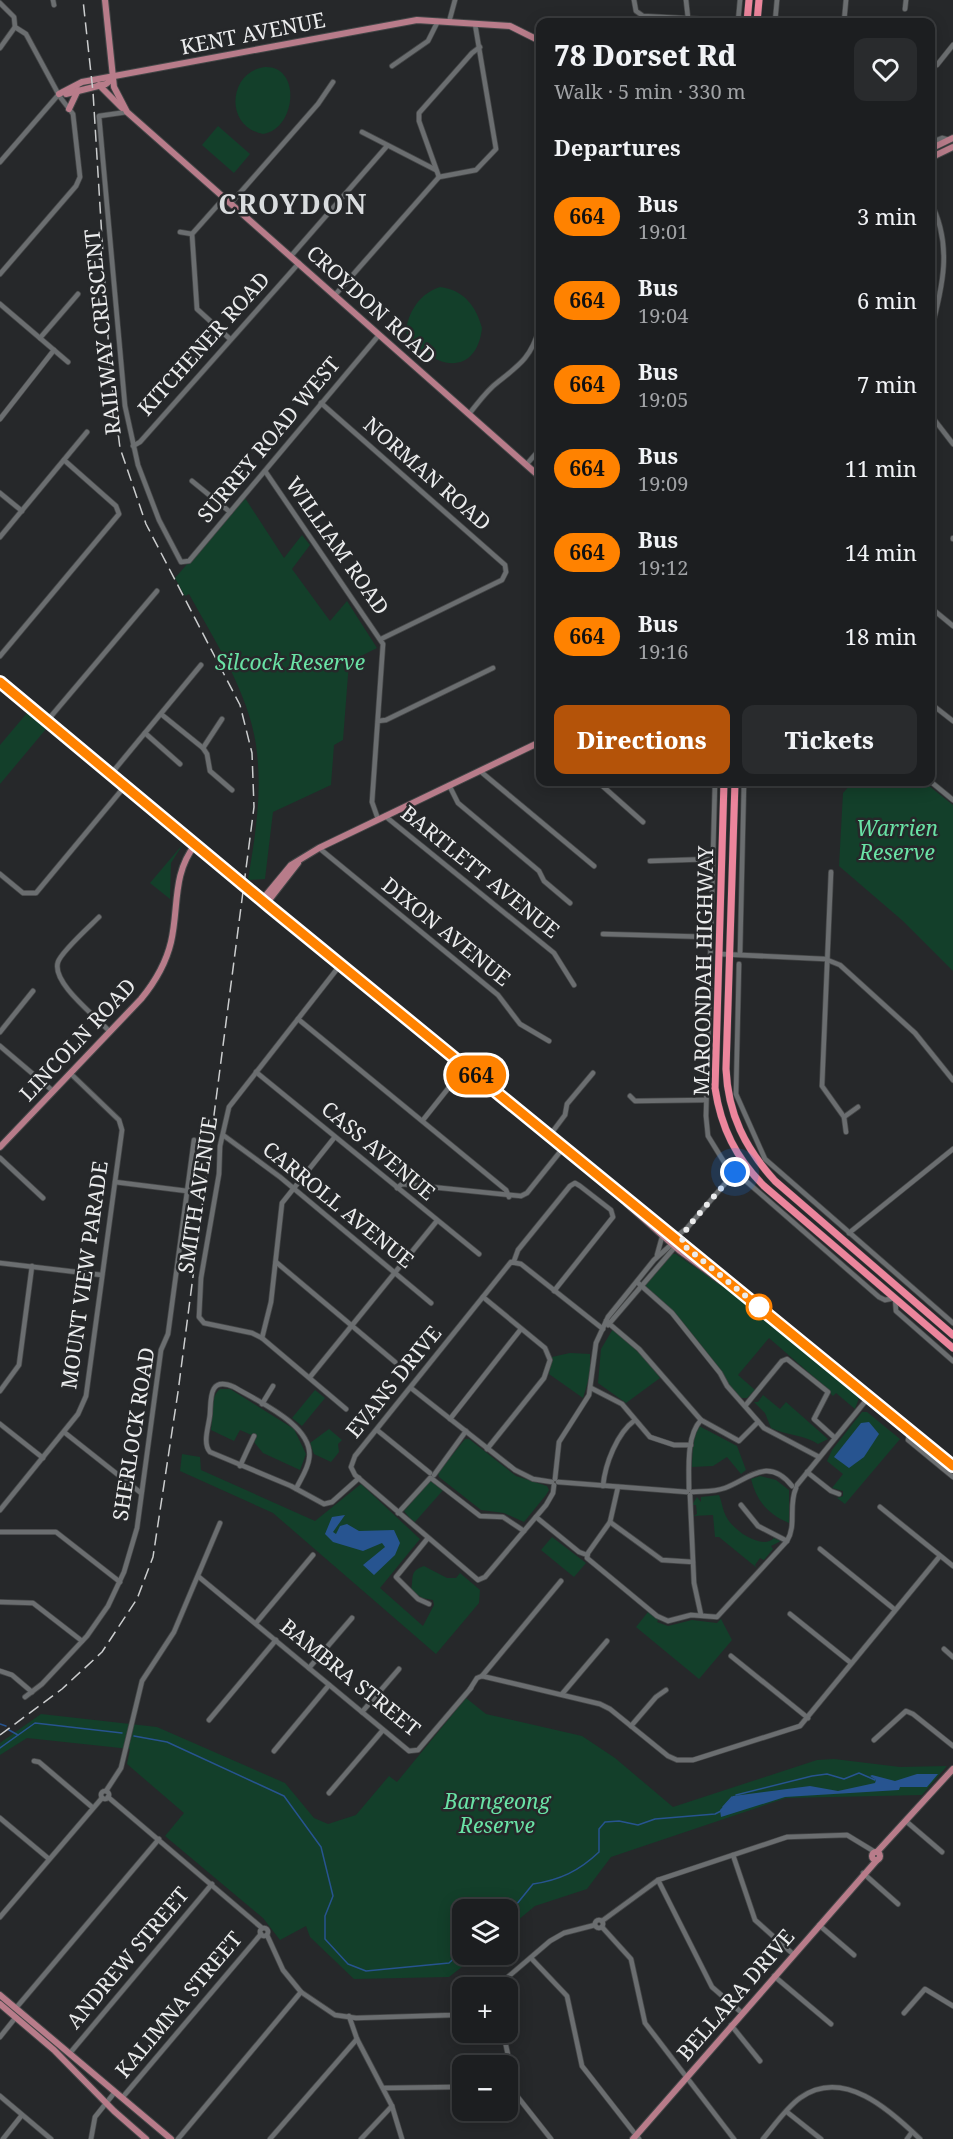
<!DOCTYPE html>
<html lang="en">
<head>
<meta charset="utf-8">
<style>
  body { margin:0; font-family:"Noto Serif",serif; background:#292b2d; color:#f1f3f6; height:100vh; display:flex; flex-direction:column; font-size:22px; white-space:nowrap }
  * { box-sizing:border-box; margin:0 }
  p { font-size:20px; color:#a0a2a5 }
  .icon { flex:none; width:33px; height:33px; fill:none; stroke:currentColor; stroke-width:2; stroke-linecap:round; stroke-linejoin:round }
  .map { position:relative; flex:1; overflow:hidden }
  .drawer { position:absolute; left:536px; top:18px; width:399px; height:768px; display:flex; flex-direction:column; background:#1c1e20; border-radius:12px; box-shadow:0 3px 15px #0003,0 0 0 2px #3a3c3e }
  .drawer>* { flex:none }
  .badge { padding:0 12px; border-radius:20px; font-size:21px; line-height:39px }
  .tools { position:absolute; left:452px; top:1899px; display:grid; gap:12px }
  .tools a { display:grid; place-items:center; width:66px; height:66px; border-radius:12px; background:#1c1e20; box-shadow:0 3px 15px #0003,0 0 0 2px #3a3c3e; font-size:30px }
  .you { position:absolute; width:30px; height:30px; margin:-15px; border:4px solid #fff; border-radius:50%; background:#1a73e8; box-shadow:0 0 0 9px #1a73e833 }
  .map>.badge { position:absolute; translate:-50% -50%; box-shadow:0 0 0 3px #fff }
  h2 { padding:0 18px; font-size:22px; line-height:54px }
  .round { display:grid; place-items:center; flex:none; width:63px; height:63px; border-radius:12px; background:#292b2d }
  .overview { display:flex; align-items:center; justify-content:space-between; height:102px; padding:0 18px }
  h1 { font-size:28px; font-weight:800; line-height:45px }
  .action { display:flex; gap:12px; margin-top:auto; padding:12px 18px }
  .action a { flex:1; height:69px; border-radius:12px; background:#b45309; color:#fff; font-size:24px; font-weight:800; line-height:69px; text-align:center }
  .action a+a { background:#292b2d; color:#f1f3f6 }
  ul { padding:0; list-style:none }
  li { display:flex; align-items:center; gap:18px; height:84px; padding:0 18px }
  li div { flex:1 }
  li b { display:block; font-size:22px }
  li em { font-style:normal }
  li .badge { min-width:66px; font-weight:700; text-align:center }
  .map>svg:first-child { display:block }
  .green { fill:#133f2a }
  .water { fill:#275490 }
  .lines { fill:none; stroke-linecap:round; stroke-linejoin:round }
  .stream { stroke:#275490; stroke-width:1.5 }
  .minor-casing { stroke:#444647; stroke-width:6 }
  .major-casing { stroke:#444647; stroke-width:8 }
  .highway-casing { stroke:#444647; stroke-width:8 }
  .minor { stroke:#6b6e70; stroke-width:4.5 }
  .major { stroke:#b87c8a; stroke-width:6 }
  .highway { stroke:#ec859c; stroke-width:7 }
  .rail { stroke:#cbcdce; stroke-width:1.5; stroke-dasharray:12 6; stroke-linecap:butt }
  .major-bridge-casing { stroke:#444647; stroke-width:8; stroke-linecap:butt }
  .major-bridge { stroke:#b87c8a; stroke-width:6 }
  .line-casing { stroke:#fff; stroke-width:14 }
  .line { stroke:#ff8200; stroke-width:9 }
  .walk { stroke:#ebeced; stroke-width:6; stroke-dasharray:0 10.8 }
  .stop-dot { fill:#fff; stroke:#ff8200; stroke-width:3 }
  .labels { text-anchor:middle; stroke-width:5; stroke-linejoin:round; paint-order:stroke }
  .street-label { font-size:21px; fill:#ebeced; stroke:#26282a }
  .park-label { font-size:21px; font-style:italic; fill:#69e2a5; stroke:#26282a }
  .district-label { font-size:27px; font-weight:bold; letter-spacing:1.5px; fill:#d9dcde; stroke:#26282a }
</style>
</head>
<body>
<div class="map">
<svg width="953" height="2139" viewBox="0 0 953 2139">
  <rect width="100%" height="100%" fill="#26282a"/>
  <g class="green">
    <path d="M 265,67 C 302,66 296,129 263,134 C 223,126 229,71 265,67 Z"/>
    <polygon points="218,126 250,154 234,173 202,145"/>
    <path d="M 440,287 C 464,290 476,306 482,328 C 478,365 451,373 423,351 C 415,345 408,340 406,330 C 409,310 421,293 440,287 Z"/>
    <path d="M 245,498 L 284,558 L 302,535 L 310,545 L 292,569 L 330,621 L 347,601 L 377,648 L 349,662 L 343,740 L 334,745 L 331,785 L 273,812 L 265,879 L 248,880 C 255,837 262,796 257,753 C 252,698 215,641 189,594 L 185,596 L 175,578 Z"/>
    <polygon points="27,713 46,729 0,784 0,745"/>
    <polygon points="853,782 924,782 953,805 953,971 903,921 839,866 843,793"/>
    <polygon points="183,844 171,863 170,899 150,883"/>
    <path d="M 672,1254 L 676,1254 C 698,1270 722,1284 744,1300 C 756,1309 764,1320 778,1326 L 853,1391 L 859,1398 L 855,1409 L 836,1393 L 833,1396 L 831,1394 L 830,1391 L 769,1338 L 738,1375 L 755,1390 L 747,1398 L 741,1398 C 723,1381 711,1358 695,1338 C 680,1319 663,1302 645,1286 Z"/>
    <polygon points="613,1329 639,1351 660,1378 626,1403 598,1383 601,1349"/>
    <polygon points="570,1353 590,1354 590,1375 583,1398 549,1374 552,1357"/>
    <path d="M 220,1389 L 230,1389 L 294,1429 L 306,1454 L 300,1470 L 263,1453 L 254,1442 L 256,1437 L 240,1430 L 234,1441 L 211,1430 C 213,1416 209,1398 220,1389 Z"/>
    <polygon points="315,1390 325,1398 302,1426 292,1418"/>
    <path d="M 763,1395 L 780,1409 L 786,1402 L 828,1439 L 818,1444 C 805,1435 785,1435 771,1428 L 765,1413 L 754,1402 L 758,1402 Z"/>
    <polygon points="862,1412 867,1412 900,1439 845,1504 837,1498 843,1496 843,1491 832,1488 843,1474 827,1461 832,1450"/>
    <polygon points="699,1426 737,1446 746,1470 741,1474 727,1457 713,1466 692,1467 693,1432"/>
    <polygon points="329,1429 342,1440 338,1444 339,1452 331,1462 314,1454 310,1443"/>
    <polygon points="465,1439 469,1439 516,1476 547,1486 549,1490 546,1495 524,1522 504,1513 481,1510 439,1477 438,1473"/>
    <path d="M 182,1454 L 200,1457 L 201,1470 L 315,1521 L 361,1484 L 420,1539 L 380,1588 L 423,1626 L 434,1605 L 433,1600 L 422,1598 L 411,1590 C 414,1577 409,1571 424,1566 L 447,1578 L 456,1578 L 460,1573 L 480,1590 L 479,1603 L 436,1654 L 273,1513 L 180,1471 Z"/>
    <path d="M 760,1476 L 776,1480 L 789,1490 L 789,1523 C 768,1515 756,1500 751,1479 Z"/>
    <polygon points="431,1480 444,1489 414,1523 404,1511"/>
    <path d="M 719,1495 C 722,1502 723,1512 727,1518 C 735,1532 763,1550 774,1538 L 781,1541 L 771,1546 L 773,1549 L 764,1560 L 760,1558 L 755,1565 L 757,1568 L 719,1537 L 715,1537 L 713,1515 L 693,1516 L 697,1514 L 696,1505 L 692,1505 L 697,1497 L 701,1502 L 701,1497 Z"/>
    <polygon points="552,1537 586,1563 574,1577 541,1550"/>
    <polygon points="648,1612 658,1620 657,1622 668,1626 692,1620 717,1623 721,1619 732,1640 699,1679 636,1627"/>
    <polygon points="466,1698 486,1714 582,1736 615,1758 673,1807 817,1760 834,1759 900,1767 947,1766 922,1795 786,1798 611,1857 587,1889 535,1906 507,1929 507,1910 462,1910 462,1954 477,1955 449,1977 354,1979 310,1937 306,1926 280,1940 263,1918 165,1836 184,1813 127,1764 130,1749 27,1738 0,1755 0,1743 41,1714 157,1727 285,1783 314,1818 328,1824 356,1815 389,1776 397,1782"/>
  </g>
  <g class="water">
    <polygon points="869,1422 879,1434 864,1457 849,1468 834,1457 861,1423"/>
    <polygon points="345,1515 333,1532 336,1534 340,1526 347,1524 359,1531 394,1530 400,1543 395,1555 374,1575 363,1565 385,1547 382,1543 363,1551 333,1542 325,1534 332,1517"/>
    <polygon points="917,1774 938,1774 927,1787 900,1787 899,1790 785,1797 721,1817 720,1810 733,1796 810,1786 838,1791 875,1783 876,1780 870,1776 872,1775 895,1781"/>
  </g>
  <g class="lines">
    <g class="stream">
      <polyline points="0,1724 6,1726"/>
      <polyline points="9,1730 18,1735"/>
      <polyline points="134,1736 167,1742 284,1796 321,1847 333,1896 325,1916 325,1939 348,1964 366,1971 449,1963 462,1951"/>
      <polyline points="0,1748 35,1723 122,1733"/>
      <polyline points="736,1795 812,1776 827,1774 844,1779 859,1773 875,1780"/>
      <polyline points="723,1807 732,1797"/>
      <path d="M 497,1910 L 516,1905 L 533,1884 C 560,1880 579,1871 599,1852 L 599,1829 L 605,1822 L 619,1821 L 638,1825 L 655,1819 L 715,1814 L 721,1811"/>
    </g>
    <g class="minor-casing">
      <g id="minor">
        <polyline points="53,0 54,5"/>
        <polyline points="634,0 636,11 643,16 738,21"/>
        <polyline points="686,0 688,18"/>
        <polyline points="0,3 14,17 15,27 26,34 60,97 73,114 80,177 76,186 0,274"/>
        <polyline points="905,9 906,0"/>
        <polyline points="449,22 455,0"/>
        <polyline points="738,22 740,0"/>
        <polyline points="775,22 777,0"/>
        <polyline points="844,22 846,0"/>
        <polyline points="0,48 15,27"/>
        <polyline points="392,66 428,41 438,21"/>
        <polyline points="930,68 937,65 953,45"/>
        <polyline points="127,112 99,116 125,406 138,465 159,520 181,562 189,561 379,335"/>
        <polyline points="362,132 436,170"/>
        <polyline points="930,143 942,138 949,140"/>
        <polyline points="0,162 59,94"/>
        <polyline points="439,177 476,170 496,149 475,24"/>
        <polyline points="439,177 419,121 419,113 472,53 480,47"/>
        <polyline points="225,197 192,234 197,309 230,339"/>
        <path d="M 930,201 C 953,244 943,287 930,334"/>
        <polyline points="231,203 318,104 333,82"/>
        <polyline points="180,232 192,234"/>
        <polyline points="291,256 387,146"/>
        <polyline points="335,295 439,177"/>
        <polyline points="0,304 68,362"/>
        <polyline points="40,338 78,294"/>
        <polyline points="321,403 505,565 506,572 502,580 381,639"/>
        <path d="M 469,414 C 478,403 487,390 498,382 C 521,364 531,357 540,327"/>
        <polyline points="930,414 953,444"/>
        <polyline points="0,419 54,350"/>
        <polyline points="133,446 140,442 299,263"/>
        <polyline points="526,465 540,449"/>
        <polyline points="265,471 383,644 372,802 378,819"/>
        <polyline points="192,481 230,512"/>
        <polyline points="0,493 22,511"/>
        <polyline points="0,537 87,432"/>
        <polyline points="953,538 953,539"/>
        <polyline points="930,607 953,626"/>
        <polyline points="0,656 119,514 116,506 64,460"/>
        <polyline points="930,703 953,721"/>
        <polyline points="161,714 203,748 207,754 210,771 232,790"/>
        <polyline points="47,721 157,591"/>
        <polyline points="378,721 386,720 493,668"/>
        <polyline points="145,733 180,764"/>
        <polyline points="203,748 222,719"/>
        <polyline points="480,771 594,866"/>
        <polyline points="111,774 201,665"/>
        <polyline points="930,781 953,800"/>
        <polyline points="598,782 643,822"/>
        <polyline points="715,782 706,1116 708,1136 724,1162 879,1297 885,1300 895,1298"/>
        <polyline points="842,784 843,782"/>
        <polyline points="449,785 458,803 539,871 544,881 570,903"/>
        <polyline points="385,816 554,953 574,985"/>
        <polyline points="319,848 498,995 520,1024 549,1041"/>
        <polyline points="650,861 713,859"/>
        <polyline points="831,872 822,1086 844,1117 846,1132"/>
        <polyline points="0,874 23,893 36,893 125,786"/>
        <path d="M 99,917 C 90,926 61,952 58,962 C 51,983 97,1017 110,1032"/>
        <polyline points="603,934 711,937"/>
        <polyline points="719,954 825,959 840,965 915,1033 953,1080"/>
        <polyline points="740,954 744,782"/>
        <polyline points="341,964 229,1107 220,1146 219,1174 201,1278 199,1317 204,1323 252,1333 262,1338 346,1409"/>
        <polyline points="739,964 736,1094 765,1159 953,1323"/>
        <polyline points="298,1019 506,1190 509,1197"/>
        <polyline points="0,1032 33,991"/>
        <polyline points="0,1046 53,1091"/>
        <polyline points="256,1072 479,1254"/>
        <polyline points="630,1096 635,1101 706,1100"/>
        <polyline points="844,1117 858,1107"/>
        <polyline points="423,1120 466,1066"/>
        <polyline points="223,1135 280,1177 431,1303"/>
        <polyline points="550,1135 565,1115 567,1104 593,1073"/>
        <polyline points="0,1158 43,1198"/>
        <polyline points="115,1182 187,1191"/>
        <polyline points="397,1188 402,1184 521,1196 527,1193 564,1147"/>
        <polyline points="849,1233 953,1149"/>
        <polyline points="670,1235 678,1235 687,1228 735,1172"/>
        <polyline points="657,1255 662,1237"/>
        <polyline points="514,1261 518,1250 570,1186 575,1183 580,1186 611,1210 613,1217 554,1291"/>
        <polyline points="276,1262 395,1362"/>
        <polyline points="0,1263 102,1275"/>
        <polyline points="637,1282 672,1313 720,1373 727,1386 764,1428 819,1457"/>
        <polyline points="483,1297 545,1348 550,1360 544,1378 487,1449"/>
        <polyline points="895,1298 896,1311 953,1361"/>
        <polyline points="606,1321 639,1349 701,1420 739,1441 758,1422"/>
        <polyline points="608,1325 675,1247"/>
        <polyline points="262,1338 271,1302 282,1203 334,1138"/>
        <polyline points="310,1377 436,1222"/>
        <polyline points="411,1388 515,1470 533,1479 552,1482"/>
        <polyline points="591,1388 622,1404 650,1437 674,1445 691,1445"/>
        <polyline points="0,1391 19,1365 32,1266"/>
        <polyline points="262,1404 273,1386"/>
        <polyline points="745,1406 782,1361 787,1359 828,1392 814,1419 835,1438"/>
        <polyline points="450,1419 521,1329"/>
        <polyline points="0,1424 43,1458"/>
        <polyline points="377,1430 430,1473"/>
        <polyline points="910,1431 908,1440 953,1477"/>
        <polyline points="64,1432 141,1493"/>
        <polyline points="240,1466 254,1436"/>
        <polyline points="807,1472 831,1491 839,1494"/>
        <polyline points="434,1475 466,1431"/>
        <polyline points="431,1478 480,1516 503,1517 524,1531"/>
        <polyline points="555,1479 559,1442 589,1395 596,1343 608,1317 654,1260 673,1243"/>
        <polyline points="558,1482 687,1492"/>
        <polyline points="554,1485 553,1493 546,1505 485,1577 478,1580 355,1475 351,1467 355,1456 511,1262 521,1264 603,1329"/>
        <polyline points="797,1485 868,1398"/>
        <path d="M 603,1486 C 605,1464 617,1433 635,1420"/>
        <path d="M 618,1487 L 610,1522 L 588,1553 L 587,1558 L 657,1616 L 668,1621 L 691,1615 L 717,1617 L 787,1541 C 797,1525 788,1506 796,1488"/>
        <path d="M 296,1489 C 300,1480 308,1469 309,1459 C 315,1426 257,1401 234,1387 C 209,1376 211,1398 210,1414 C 209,1426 202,1443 210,1452 L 291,1486 L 324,1504 L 332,1502 L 359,1478"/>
        <path d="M 689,1490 C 689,1468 686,1436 701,1420"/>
        <path d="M 692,1492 C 703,1491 714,1492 725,1488 C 749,1479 768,1456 792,1486"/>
        <polyline points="690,1495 694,1583 701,1615"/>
        <polyline points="741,1505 758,1526 787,1541"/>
        <polyline points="880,1507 953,1566"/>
        <polyline points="0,1510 78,1414 86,1396 122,1130 119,1120 70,1073"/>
        <polyline points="398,1513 430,1478"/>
        <polyline points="536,1517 579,1552 587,1555"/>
        <polyline points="610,1522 662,1560 693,1562"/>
        <polyline points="0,1532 56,1532 120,1582"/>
        <polyline points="428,1538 396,1577 418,1599 429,1604"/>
        <polyline points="820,1549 894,1609"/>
        <polyline points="199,1577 409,1751 418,1750 471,1688"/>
        <polyline points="0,1602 33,1603 82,1641"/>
        <polyline points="790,1614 851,1663"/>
        <polyline points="256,1623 313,1555"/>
        <polyline points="944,1649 953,1657"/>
        <polyline points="731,1656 808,1718"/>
        <polyline points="309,1668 352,1618"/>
        <polyline points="0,1671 12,1675 32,1692"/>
        <polyline points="482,1676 561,1581"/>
        <polyline points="470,1689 477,1678 482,1676 600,1704 610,1709 668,1756 677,1760 693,1760 800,1726 940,1556"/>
        <polyline points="562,1694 607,1641"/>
        <polyline points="25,1697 42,1684 87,1636 108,1606 124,1572 137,1528 161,1350 168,1334 194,1140"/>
        <polyline points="362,1712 399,1669"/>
        <polyline points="209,1720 276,1640"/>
        <polyline points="631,1726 656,1697 666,1690"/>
        <polyline points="874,1740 906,1711 913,1714 953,1746"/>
        <polyline points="274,1751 329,1685"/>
        <polyline points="34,1761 39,1762 92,1807"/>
        <polyline points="106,1791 121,1768 142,1681 174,1632 220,1523"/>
        <circle cx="105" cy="1795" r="4"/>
        <polyline points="329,1793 383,1730"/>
        <polyline points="108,1797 262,1928"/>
        <polyline points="0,1818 49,1859"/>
        <polyline points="907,1822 942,1852"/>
        <polyline points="733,1855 755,1920 793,1954"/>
        <polyline points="863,1873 898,1904"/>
        <polyline points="658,1880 712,1987 742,2013"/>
        <polyline points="0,1917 102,1798"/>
        <circle cx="599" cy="1924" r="4"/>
        <polyline points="602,1921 658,1880 787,1837 847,1835 875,1852"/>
        <polyline points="819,1925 854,1955"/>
        <polyline points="602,1927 631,1959 645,2023 734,2139"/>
        <circle cx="264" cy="1932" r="4"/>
        <polyline points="267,1935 283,1970 301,1992 335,2015 356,2018 453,2015 462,2011"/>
        <polyline points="531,1958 567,1996 582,2066 639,2139"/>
        <polyline points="774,1976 831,2024"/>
        <polyline points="495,1988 550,1941 564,1933 595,1925"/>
        <polyline points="16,2008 159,1839"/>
        <polyline points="904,2013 925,1989 953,2006"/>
        <polyline points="349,2016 357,2039 392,2106 402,2139"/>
        <polyline points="731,2025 760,2061"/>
        <polyline points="503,2032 517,2096 551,2139"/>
        <polyline points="0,2037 16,2017"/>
        <polyline points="70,2053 212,1884"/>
        <polyline points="384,2088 454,2087"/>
        <polyline points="0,2096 51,2139"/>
        <polyline points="122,2098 261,1934"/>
        <polyline points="787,2112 821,2139"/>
        <polyline points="3,2139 22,2115"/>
        <polyline points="91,2139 95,2117 115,2092"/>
        <polyline points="178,2139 301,1992"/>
        <polyline points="270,2139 357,2039"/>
        <polyline points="361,2139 392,2106"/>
        <path d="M 763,2139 C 774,2126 786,2108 800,2098 C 843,2067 890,2110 920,2139"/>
        <polyline points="907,2139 912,2132"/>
      </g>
    </g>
    <g class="major-casing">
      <g id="major">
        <polyline points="105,0 114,87 127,112 540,477"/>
        <polyline points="99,85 122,108"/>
        <polyline points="59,94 82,82 417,20 510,26 540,41"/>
        <polyline points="66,94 106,84 112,79"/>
        <polyline points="69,109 78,90"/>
        <polyline points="930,149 953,138"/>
        <polyline points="930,158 953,147"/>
        <polyline points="0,682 237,880"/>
        <polyline points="250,890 953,1466"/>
        <polyline points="262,900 291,865 319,848 540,742"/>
        <polyline points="266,904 298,863"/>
        <path d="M 0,1147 L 141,999 C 155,982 166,963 171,942 C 179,908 172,874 195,845"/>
        <polyline points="627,1204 679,1250 721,1281"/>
        <circle cx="876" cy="1856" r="4"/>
        <polyline points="877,1852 953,1769"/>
        <polyline points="0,1995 171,2139"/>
        <polyline points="0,2004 54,2050 114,2111 146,2139"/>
        <polyline points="633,2139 877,1860"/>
      </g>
    </g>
    <g class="highway-casing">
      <g id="highway">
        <polyline points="747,22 749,0"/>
        <polyline points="757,22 759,0"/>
        <path d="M 724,782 L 715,1088 C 721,1128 736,1158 764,1186 L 953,1348"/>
        <path d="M 735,782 L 726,1069 C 728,1114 745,1148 775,1181 L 953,1335"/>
      </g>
    </g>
    <use href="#minor" class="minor"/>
    <use href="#major" class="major"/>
    <use href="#highway" class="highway"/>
    <polyline class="rail" points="0,1735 62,1689 102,1652 137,1599 153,1557 178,1392 254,807 252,753 240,705 146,524 120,448 110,369 93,92 83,0"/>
    <g class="major-bridge-casing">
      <polyline id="major-bridge" points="237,880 250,890"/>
    </g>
    <use href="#major-bridge" class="major-bridge"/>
  </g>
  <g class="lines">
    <g class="line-casing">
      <polyline id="line" points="0,682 270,907 953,1466"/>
    </g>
    <use href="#line" class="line"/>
    <polyline class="walk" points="735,1172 687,1228 681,1243 765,1312 759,1307"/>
  </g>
  <circle class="stop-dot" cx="759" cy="1307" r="12"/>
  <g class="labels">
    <g class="street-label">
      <text transform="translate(253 34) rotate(-11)" y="7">KENT AVENUE</text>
      <text transform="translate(371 305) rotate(42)" y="7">CROYDON ROAD</text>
      <text transform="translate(103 332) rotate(-96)" y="7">RAILWAY CRESCENT</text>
      <text transform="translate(204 344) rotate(-48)" y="7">KITCHENER ROAD</text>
      <text transform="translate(269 440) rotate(-50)" y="7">SURREY ROAD WEST</text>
      <text transform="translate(427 474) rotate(41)" y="7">NORMAN ROAD</text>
      <text transform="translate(337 546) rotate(55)" y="7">WILLIAM ROAD</text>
      <text transform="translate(480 872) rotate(39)" y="7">BARTLETT AVENUE</text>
      <text transform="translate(446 932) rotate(39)" y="7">DIXON AVENUE</text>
      <text transform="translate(704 971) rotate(-89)" y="7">MAROONDAH HIGHWAY</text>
      <text transform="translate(78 1040) rotate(-47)" y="7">LINCOLN ROAD</text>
      <text transform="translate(378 1151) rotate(40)" y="7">CASS AVENUE</text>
      <text transform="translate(198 1195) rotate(-81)" y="7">SMITH AVENUE</text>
      <text transform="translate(338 1205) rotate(39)" y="7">CARROLL AVENUE</text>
      <text transform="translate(85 1275) rotate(-82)" y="7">MOUNT VIEW PARADE</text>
      <text transform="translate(394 1382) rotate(-51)" y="7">EVANS DRIVE</text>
      <text transform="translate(134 1434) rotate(-81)" y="7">SHERLOCK ROAD</text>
      <text transform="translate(350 1678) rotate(39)" y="7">BAMBRA STREET</text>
      <text transform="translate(128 1958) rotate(-50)" y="7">ANDREW STREET</text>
      <text transform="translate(736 1995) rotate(-49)" y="7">BELLARA DRIVE</text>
      <text transform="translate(179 2005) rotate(-50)" y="7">KALIMNA STREET</text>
    </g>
    <g class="park-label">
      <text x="290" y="670">Silcock Reserve</text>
      <text x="897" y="836">Warrien<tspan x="897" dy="24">Reserve</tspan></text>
      <text x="497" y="1809">Barngeong<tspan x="497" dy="24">Reserve</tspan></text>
    </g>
    <g class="district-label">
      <text x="293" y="214">CROYDON</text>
    </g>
  </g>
</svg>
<div class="tools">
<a><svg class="icon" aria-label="layers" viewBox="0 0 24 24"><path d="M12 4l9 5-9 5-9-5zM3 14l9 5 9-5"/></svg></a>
<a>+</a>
<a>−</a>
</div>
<div class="you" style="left:735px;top:1172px"></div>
<b class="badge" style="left:476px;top:1075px;background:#ff8200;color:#111">664</b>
<section class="drawer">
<div class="overview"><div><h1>78 Dorset Rd</h1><p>Walk · 5 min · 330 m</p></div><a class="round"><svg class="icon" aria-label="heart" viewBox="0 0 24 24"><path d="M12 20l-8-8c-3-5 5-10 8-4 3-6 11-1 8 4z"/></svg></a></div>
<h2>Departures</h2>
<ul>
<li><span class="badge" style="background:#ff8200;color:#111">664</span><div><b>Bus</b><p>19:01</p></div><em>3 min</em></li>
<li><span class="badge" style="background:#ff8200;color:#111">664</span><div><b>Bus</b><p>19:04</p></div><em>6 min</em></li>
<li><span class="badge" style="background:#ff8200;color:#111">664</span><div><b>Bus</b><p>19:05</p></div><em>7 min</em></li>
<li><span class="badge" style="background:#ff8200;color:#111">664</span><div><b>Bus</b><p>19:09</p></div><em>11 min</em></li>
<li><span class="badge" style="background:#ff8200;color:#111">664</span><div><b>Bus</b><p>19:12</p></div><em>14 min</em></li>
<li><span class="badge" style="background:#ff8200;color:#111">664</span><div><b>Bus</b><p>19:16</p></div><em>18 min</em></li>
</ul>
<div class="action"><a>Directions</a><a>Tickets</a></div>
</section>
</div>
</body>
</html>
